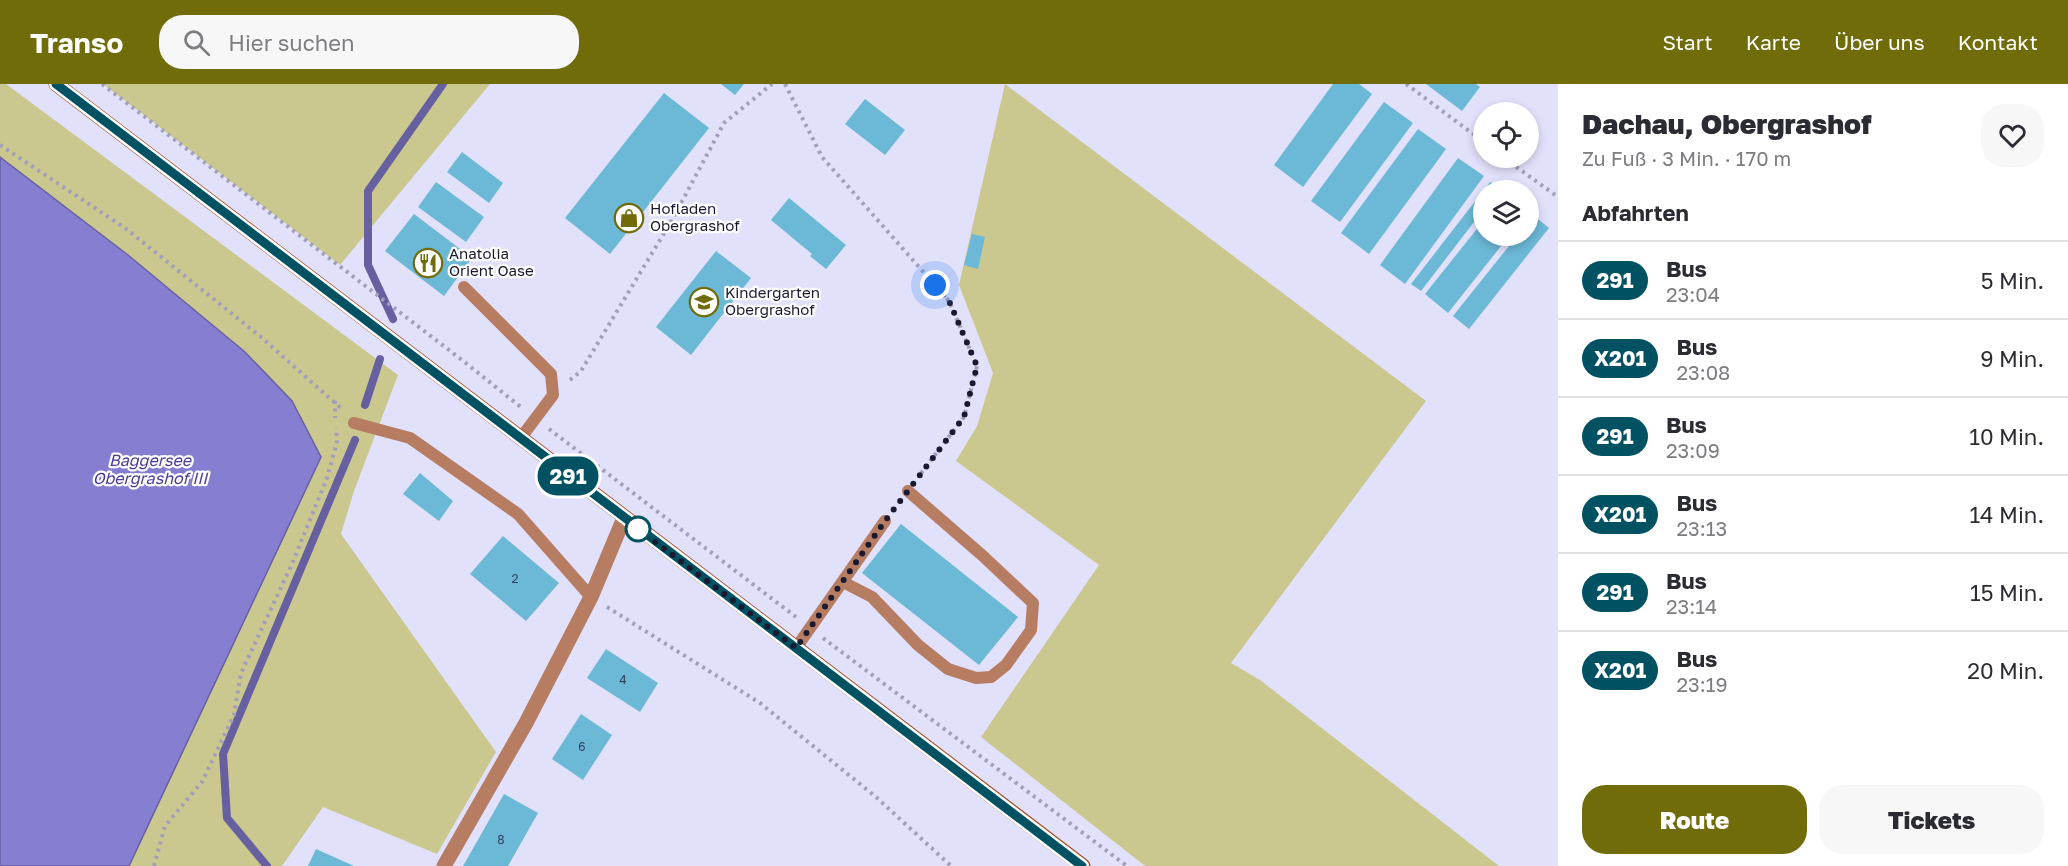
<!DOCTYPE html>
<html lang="de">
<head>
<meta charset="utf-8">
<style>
  body { margin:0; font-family:"Golos Text",sans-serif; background:#f7f7f7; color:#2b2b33; height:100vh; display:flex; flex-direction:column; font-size:22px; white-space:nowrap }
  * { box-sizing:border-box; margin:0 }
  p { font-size:20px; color:#7c7c81 }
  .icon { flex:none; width:33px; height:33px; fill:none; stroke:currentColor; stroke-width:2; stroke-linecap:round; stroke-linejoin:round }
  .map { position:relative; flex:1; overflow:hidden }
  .details { display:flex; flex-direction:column; background:#fff; width:510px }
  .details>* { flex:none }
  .badge { padding:0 12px; border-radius:20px; font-size:21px; line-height:39px }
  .tools { position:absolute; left:1473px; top:18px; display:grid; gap:12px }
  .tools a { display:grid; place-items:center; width:66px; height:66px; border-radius:50%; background:#fff; box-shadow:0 3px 9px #0003; font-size:30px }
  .you { position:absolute; width:30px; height:30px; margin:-15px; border:4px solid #fff; border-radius:50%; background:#1a73e8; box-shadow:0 0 0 9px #1a73e833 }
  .map>.badge { position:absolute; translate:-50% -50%; box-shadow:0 0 0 3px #fff }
  h2 { padding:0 24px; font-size:22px; line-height:54px }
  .round { display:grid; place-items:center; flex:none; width:63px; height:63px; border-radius:24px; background:#f7f7f7 }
  .headline { display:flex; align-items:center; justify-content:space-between; height:102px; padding:0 24px }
  h1 { font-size:28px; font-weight:800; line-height:45px }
  .button { display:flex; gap:12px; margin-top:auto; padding:12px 24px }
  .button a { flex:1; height:69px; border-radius:24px; background:#716c0a; color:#fff; font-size:24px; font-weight:800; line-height:69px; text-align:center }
  .button a+a { background:#f7f7f7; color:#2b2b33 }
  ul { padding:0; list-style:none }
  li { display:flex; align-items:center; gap:18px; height:78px; padding:0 24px; border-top:2px solid #e1e1e2 }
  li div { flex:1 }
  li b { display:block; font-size:22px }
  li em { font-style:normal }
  li .badge { min-width:66px; font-weight:700; text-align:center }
  header { display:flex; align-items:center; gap:36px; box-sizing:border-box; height:84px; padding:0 30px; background:#716c0a; color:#fff }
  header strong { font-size:28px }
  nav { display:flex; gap:33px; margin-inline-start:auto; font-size:21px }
  .search { width:420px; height:54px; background:#f7f7f7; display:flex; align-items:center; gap:15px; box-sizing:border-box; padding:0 21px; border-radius:24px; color:#7c7c81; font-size:22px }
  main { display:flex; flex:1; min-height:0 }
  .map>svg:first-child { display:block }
  .green { fill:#cac88f }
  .water { fill:#867fd1; stroke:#6660a1; stroke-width:1.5 }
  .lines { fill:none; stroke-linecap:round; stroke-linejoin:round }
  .stream { stroke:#6660a1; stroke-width:8 }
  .building { fill:#6cb8d7 }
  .path { stroke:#a19fb9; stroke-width:4; stroke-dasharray:3 4.5; stroke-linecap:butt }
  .lane { stroke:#b67d62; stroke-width:12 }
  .street { stroke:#b67d62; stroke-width:15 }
  .secondary { stroke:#9a481a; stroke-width:15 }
  .line-casing { stroke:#fff; stroke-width:14 }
  .line { stroke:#005262; stroke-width:9 }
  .walk { stroke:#1b1930; stroke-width:6; stroke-dasharray:0 10.8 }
  .stop-dot { fill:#fff; stroke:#005262; stroke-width:3 }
  .labels { text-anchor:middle; stroke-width:4.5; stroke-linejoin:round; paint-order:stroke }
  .number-label { font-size:12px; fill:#2f415a }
  .poi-label { font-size:15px; fill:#1b1930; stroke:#fff; text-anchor:start }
  .water-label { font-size:16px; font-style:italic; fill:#4c3a9b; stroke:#fff }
</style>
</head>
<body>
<header>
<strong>Transo</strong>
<div class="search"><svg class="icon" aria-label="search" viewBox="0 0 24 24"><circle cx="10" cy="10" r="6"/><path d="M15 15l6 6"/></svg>Hier suchen</div>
<nav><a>Start</a><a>Karte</a><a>Über uns</a><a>Kontakt</a></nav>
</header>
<main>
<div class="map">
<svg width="1558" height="782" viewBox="0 0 1558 782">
  <rect width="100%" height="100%" fill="#e2e1fc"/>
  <g class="green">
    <polygon points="0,0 6,0 398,291 354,407 341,450 496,668 437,770 323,723 282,782 129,782 321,373 245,268 128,171 0,73"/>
    <polygon points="103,0 490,0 340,181"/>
    <polygon points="1005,0 1426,317 1231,579 1260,596 1499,782 1145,782 981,653 1099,481 956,377 977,342 993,289 959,201"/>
  </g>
  <polygon class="water" points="0,73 128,171 245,268 292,317 321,373 129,782 0,782"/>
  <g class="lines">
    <g class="stream">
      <polyline points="393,235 368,181 368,107 443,0"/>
      <polyline points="365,321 380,275"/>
      <polyline points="267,782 227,734 223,670 355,356"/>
    </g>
  </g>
  <g class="building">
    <polygon points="721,0 744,0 735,11"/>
    <polygon points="1333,0 1359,0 1372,10 1303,103 1274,81"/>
    <polygon points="1426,0 1476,0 1480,3 1462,27"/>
    <polygon points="664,9 709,44 610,170 565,134"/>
    <polygon points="865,15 905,46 885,71 845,40"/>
    <polygon points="1384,18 1413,39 1340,138 1311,117"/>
    <polygon points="1418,45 1446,65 1369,170 1341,149"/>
    <polygon points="462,68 503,99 489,119 447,88"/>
    <polygon points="1458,74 1484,92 1405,200 1380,181"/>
    <polygon points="436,98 484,133 466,158 418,123"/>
    <polygon points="1490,98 1499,105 1484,106 1484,125 1421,207 1411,200"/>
    <polygon points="789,114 846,161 826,185 810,172 812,170 771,136"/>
    <polygon points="414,130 472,174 444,212 385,167"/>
    <polygon points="1533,131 1549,144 1469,245 1453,232 1517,152 1528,152 1528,137"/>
    <polygon points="1484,136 1484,152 1509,152 1448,229 1425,210"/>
    <polygon points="972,150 985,153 978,185 964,181"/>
    <polygon points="716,167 751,194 691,271 656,243"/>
    <polygon points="420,389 453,417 439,437 403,410"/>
    <polygon points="901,440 1018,533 979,581 862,489"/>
    <polygon points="503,452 559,499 526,537 470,490"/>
    <polygon points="606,565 658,599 640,628 587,594"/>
    <polygon points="581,630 612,651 583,696 552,675"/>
    <polygon points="504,710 538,729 508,782 463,782"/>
    <polygon points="316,765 354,782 308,782"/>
  </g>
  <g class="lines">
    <g class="path">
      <polyline points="102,0 462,276 522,324"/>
      <polyline points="785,0 822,73 949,217 977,282 964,333 918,393"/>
      <polyline points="1406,0 1484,58"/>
      <polyline points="0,61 125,144 261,253 343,326"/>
      <polyline points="1504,74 1558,113"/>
      <polyline points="570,296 581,287 672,136 724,39 772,0"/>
      <polyline points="335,317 335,334"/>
      <polyline points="549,345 796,533"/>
      <polyline points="607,523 760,619 876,713 951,782"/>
      <polyline points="823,554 1127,782"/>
      <polyline points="154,782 165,742 202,698 234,631 241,589 292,480 327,394 337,358 336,344"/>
    </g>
    <g class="lane">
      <polyline points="464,203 551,290 553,311 520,355"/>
      <polyline points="354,339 410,354 518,430 591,513"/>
      <polyline points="843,498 872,513 918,561 948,585 976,594 991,593 1006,581 1031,546 1033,519 983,472 908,407"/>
      <polyline points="796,564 885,437"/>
    </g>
    <polyline class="street" points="444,782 526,639 591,513 624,434"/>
    <polyline class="secondary" points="56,0 1083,782"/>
  </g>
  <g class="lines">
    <g class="line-casing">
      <polyline id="line" points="56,0 1082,782"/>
    </g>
    <use href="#line" class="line"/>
    <polyline class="walk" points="638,445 796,564 885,437 964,333 977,282 949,217 935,201"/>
  </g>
  <defs>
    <g id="shop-ring" transform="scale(1.5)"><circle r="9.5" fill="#fff" stroke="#716c0a" stroke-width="1.5"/><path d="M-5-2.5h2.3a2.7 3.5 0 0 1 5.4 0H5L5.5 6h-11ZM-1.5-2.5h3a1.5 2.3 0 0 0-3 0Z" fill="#716c0a"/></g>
    <g id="restaurant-ring" transform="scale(1.5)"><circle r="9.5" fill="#fff" stroke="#716c0a" stroke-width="1.5"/><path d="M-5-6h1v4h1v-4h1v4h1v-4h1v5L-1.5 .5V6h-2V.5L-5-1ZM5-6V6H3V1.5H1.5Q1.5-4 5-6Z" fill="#716c0a"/></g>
    <g id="school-ring" transform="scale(1.5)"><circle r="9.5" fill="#fff" stroke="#716c0a" stroke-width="1.5"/><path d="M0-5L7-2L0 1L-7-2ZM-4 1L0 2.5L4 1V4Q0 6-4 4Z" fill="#716c0a"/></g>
  </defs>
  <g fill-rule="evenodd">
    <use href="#shop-ring" x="629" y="134"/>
    <use href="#restaurant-ring" x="428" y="179"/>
    <use href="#school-ring" x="704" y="218"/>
  </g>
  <circle class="stop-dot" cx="638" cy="445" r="12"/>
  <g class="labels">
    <g class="number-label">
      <text x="515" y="499">2</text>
      <text x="623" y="600">4</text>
      <text x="582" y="667">6</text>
      <text x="501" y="760">8</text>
    </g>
    <g class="poi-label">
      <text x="650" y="130">Hofladen<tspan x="650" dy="17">Obergrashof</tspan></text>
      <text x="449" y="175">Anatolia<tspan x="449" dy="17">Orient Oase</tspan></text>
      <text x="725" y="214">Kindergarten<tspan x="725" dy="17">Obergrashof</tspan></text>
    </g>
    <g class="water-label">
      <text x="150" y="382">Baggersee<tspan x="150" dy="18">Obergrashof III</tspan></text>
    </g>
  </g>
</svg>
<div class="tools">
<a><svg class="icon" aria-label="locate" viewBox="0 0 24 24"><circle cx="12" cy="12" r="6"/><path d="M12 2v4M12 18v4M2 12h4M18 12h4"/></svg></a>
<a><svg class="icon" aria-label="layers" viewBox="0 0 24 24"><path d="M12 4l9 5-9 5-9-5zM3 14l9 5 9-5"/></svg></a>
</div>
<div class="you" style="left:935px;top:201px"></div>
<b class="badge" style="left:568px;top:392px;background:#005262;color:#fff">291</b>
</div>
<section class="details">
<div class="headline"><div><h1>Dachau, Obergrashof</h1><p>Zu Fuß · 3 Min. · 170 m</p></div><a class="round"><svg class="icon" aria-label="heart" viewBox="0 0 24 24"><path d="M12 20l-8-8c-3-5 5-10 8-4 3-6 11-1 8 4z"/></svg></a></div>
<h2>Abfahrten</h2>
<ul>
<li><span class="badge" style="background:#005262;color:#fff">291</span><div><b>Bus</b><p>23:04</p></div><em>5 Min.</em></li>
<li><span class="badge" style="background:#005262;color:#fff">X201</span><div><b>Bus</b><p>23:08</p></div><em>9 Min.</em></li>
<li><span class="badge" style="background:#005262;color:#fff">291</span><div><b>Bus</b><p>23:09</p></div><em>10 Min.</em></li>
<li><span class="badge" style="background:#005262;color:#fff">X201</span><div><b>Bus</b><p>23:13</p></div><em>14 Min.</em></li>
<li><span class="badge" style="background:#005262;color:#fff">291</span><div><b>Bus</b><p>23:14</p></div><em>15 Min.</em></li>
<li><span class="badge" style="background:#005262;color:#fff">X201</span><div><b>Bus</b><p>23:19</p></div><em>20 Min.</em></li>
</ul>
<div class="button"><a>Route</a><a>Tickets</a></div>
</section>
</main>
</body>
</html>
